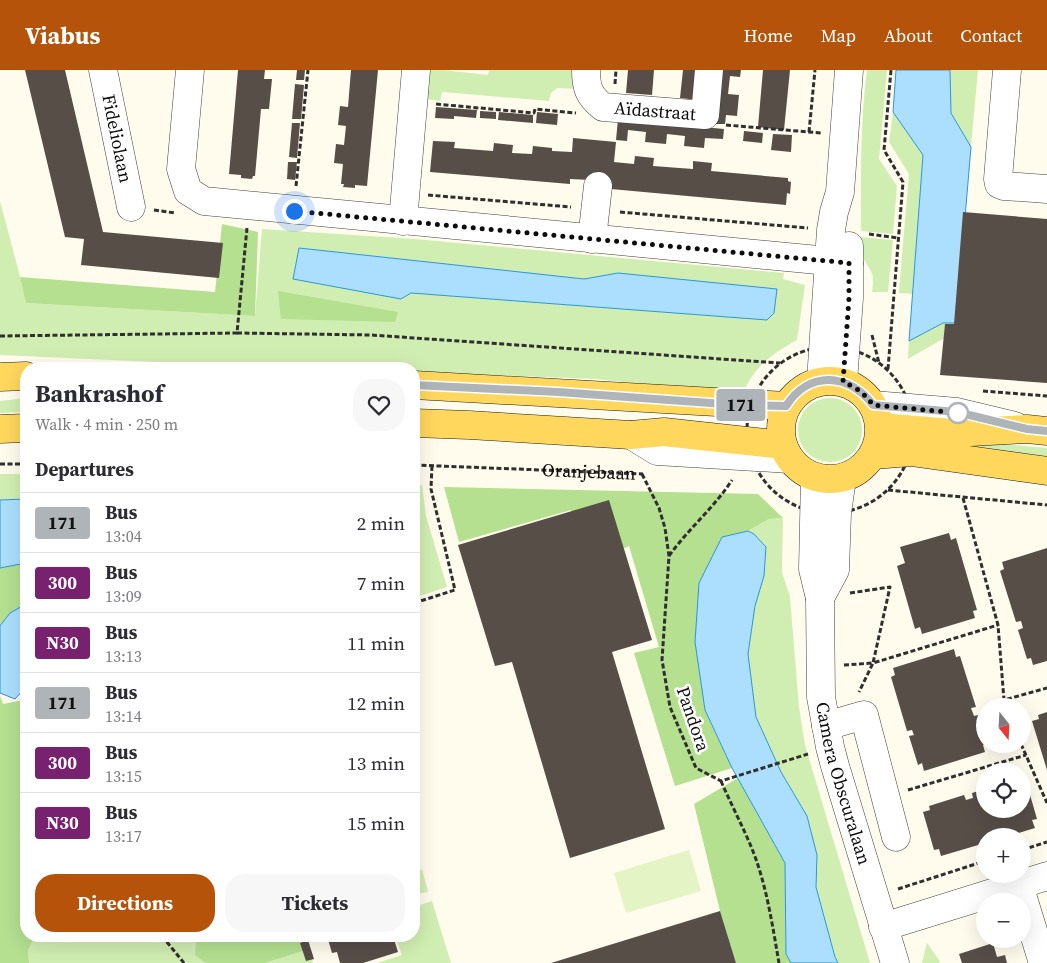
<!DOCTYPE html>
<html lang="en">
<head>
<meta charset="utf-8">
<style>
  body { margin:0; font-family:"Source Serif 4",serif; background:#f7f7f7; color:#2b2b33; height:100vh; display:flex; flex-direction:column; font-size:19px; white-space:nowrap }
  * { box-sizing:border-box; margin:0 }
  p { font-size:16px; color:#7c7c81 }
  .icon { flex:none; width:28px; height:28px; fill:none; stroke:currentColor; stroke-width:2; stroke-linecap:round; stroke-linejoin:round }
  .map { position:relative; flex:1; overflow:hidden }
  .drawer { position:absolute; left:20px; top:292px; width:400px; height:580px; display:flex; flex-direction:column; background:#fff; border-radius:20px; box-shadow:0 5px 20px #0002 }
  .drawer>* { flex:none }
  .badge { padding:0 10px; border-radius:4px; font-size:18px; line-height:32px }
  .needle { width:32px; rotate:162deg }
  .buttons { position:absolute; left:976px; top:628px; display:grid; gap:10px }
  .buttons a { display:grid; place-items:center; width:55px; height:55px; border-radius:50%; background:#fff; box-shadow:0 5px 20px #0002; font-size:25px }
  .you { position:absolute; width:25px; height:25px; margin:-12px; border:4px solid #fff; border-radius:50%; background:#1a73e8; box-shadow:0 0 0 8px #1a73e833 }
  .map>.badge { position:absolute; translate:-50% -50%; box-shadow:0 0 0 2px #fff }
  h2 { padding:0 15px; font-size:19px; line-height:45px }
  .round { display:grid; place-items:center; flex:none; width:52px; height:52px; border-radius:20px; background:#f7f7f7 }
  .summary { display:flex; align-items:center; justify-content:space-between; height:85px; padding:0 15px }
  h1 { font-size:24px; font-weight:700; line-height:38px }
  .primary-button { display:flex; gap:10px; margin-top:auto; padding:10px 15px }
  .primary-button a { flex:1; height:58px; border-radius:20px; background:#b45309; color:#fff; font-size:20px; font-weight:700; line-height:58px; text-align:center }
  .primary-button a+a { background:#f7f7f7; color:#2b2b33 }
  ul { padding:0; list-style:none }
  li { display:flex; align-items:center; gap:15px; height:60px; padding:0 15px; border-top:1px solid #e1e1e2 }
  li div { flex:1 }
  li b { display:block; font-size:19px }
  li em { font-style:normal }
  li .badge { min-width:55px; font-weight:700; text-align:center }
  header { display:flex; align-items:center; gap:30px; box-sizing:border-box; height:70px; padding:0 25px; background:#b45309; color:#fff }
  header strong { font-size:24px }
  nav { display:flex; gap:28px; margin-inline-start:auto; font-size:18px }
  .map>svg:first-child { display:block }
  .green { fill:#d1eeb2; fill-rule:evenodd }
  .forest { fill:#b4e090 }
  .pitch { fill:#e4f4c5 }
  .water { fill:#acdffd; stroke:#2b96db }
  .building { fill:#574e48 }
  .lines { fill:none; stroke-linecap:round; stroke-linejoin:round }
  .minor-casing { stroke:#404040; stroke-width:29 }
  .major-casing { stroke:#1e1e1e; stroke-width:29 }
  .path { stroke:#2f2f2f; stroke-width:3; stroke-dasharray:5 2.5; stroke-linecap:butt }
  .minor { stroke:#fff; stroke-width:28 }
  .major { stroke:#ffd75d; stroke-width:28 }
  .line-casing { stroke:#fff; stroke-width:11 }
  .line { stroke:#afb4b9; stroke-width:8 }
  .walk { stroke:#0d0d0d; stroke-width:5; stroke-dasharray:0 9 }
  .stop-dot { fill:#fff; stroke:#afb4b9; stroke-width:2.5 }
  .labels { text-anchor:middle; stroke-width:5; stroke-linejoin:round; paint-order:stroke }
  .street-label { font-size:18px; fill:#0d0d0d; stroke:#fff }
</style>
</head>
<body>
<header>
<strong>Viabus</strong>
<nav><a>Home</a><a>Map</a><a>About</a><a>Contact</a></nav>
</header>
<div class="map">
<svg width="1047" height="893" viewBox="0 0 1047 893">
  <rect width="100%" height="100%" fill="#fffbed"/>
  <g class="green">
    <polygon points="428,0 443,0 488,5 489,0 573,0 576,19 557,18 551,23 549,31 442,22 440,31 425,29"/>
    <path d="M 867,0 L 887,0 L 879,89 L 897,116 L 893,164 L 861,161 C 861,107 860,54 867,0 Z"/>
    <polygon points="950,0 978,0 971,77 951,43"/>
    <polygon points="893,42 923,85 913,224 899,223 899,221 909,104 889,72"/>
    <path d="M 0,131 L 27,233 L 255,246 L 262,159 L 415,169 L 784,203 L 783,209 L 805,215 L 797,270 C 773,283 752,298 743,325 L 596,309 L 414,302 L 414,299 L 315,299 L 0,285 ZM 299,178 L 584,209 L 618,203 L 767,250 L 411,223 L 293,209 Z"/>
    <path d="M 861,167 L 893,170 L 888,222 L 872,222 C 876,197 868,202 862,184 C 860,179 861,172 861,167 Z"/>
    <polygon points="943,253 956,253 955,262 908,289 909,271"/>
    <polygon points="26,328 26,342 0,343 0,331"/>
    <circle cx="830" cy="360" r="32"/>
    <polygon points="934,368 1047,378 1047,391 933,380"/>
    <polygon points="0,404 26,404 26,429 0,430"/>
    <polygon points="422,415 426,446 447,517 414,528 414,417"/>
    <polygon points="783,448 782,502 790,527 799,637 805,675 870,893 838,893 835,887 816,816 817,785 807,746 781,702 756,647 748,584 755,536 764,506 754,464 748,461 769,449"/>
    <polygon points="422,799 428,822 414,824 414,802"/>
    <polygon points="432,831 451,893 377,893 402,885 395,866 414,866 414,837"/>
    <polygon points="35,866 196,866 195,884 205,893 29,893 28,880"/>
    <polygon points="927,873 939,890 940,893 922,893"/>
    <polygon points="309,879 313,893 265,893"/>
  </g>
  <g class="forest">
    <polygon points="222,154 258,162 255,246 26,233 20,207 215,222"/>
    <polygon points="278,221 398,242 395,252 281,249"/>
    <polygon points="444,417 758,424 783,448 769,449 748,461 722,467 705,640 732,698 675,716 634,583 659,577 629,476 607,486 586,492 571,440 459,472"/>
    <polygon points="26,493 26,534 10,543 0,556 0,498"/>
    <polygon points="0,626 3,634 24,630 26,626 26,764 20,776 24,793 26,795 26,866 35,866 28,880 29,893 0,893"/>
    <polygon points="738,708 785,793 786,884 791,893 736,893 720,841 694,734"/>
    <polygon points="196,866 305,866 309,879 265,893 205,893 195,885"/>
  </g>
  <polygon class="pitch" points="689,780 701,821 626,843 614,803"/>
  <g class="water">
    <polygon points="896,0 950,0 951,43 971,77 956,253 943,253 909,271 923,85 893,42"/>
    <polygon points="299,178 584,209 618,203 777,219 774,243 767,250 411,223 401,229 293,209"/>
    <polygon points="26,429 26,493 0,498 0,430"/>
    <polygon points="748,461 754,464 766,477 764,506 755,536 748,584 756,647 781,702 807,746 817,785 816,817 835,887 838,893 791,893 786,884 785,793 732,698 705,640 695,572 699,513 722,467"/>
    <polygon points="26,534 26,617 15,629 0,623 0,556 10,543"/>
  </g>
  <g class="building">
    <polygon points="25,0 65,0 103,162 223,173 219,208 81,195 84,169 65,167"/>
    <polygon points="238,0 265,0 264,9 272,9 269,39 261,39 255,106 253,106 252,109 241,108 241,105 229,104"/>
    <polygon points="297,0 305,0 304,10 296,10"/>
    <polygon points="351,0 378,0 367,116 355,115 355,118 343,117 344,114 341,114 343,94 334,93 336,74 344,75 346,56 338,55 340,36 348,37"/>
    <polygon points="628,0 654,0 652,25 626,23"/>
    <polygon points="683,0 701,0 698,30 680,28"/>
    <polygon points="721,0 741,0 740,7 730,6 728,24 739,25 737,46 726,45 725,54 715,54"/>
    <polygon points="763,0 790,0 784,60 758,57"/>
    <polygon points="295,14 304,15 301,49 292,49"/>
    <polygon points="436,37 477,40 476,48 454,46 454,49 435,48"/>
    <polygon points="480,41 496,42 496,49 480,48"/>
    <polygon points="499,42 533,45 533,53 498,50"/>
    <polygon points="537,42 558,44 557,55 536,53"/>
    <polygon points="618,49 724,59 723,69 705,68 704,78 684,76 685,66 667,64 666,74 645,72 646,62 628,60 627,71 616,70"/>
    <polygon points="292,53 300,53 297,88 289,87"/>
    <polygon points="744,61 763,63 762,73 743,71"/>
    <polygon points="773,64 792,65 791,82 771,80"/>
    <polygon points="573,68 616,72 614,92 634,94 635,86 654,88 653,96 693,99 693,91 712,93 711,101 788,108 788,111 791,112 790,124 787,123 786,135 611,119 611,111 570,109 570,114 430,102 433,71 455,72 454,78 493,81 494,73 513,75 512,83 532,84 533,76 552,78 552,81 572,82"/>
    <polygon points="288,92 297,92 295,110 287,109"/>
    <polygon points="963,142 1047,149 1047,313 940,305 945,254 954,254"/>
    <polygon points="609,430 652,570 612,582 665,759 570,788 512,592 495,596 458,475"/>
    <polygon points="949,463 951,470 956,468 977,540 973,541 975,548 922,564 920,557 915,559 897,496 905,493 900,477"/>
    <polygon points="1047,478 1047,591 1033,595 1031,588 1027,589 1018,560 1023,558 1021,551 1016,552 1000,501 1004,499 1002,492"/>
    <polygon points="954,579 956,587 960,586 976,637 971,638 974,646 978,645 985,667 985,674 983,675 985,682 924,701 922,693 918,695 909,666 914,665 912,660 907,661 891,607 895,605 893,598"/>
    <polygon points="1047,642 1047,700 1032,651 1039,649 1038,645"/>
    <polygon points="1026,711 1037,749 1032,750 1035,758 1008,766 985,766 985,773 941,786 939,779 934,780 923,742 930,740 929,736 964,725 966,730 973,728 972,723 985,719 985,739 1022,739 1022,712"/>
    <polygon points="720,841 736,893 551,893"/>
    <polygon points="327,866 393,866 398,882 363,893 340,893 337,882 332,883"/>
    <polygon points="308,870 314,889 306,891 300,873"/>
    <polygon points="993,873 997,887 1005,885 1007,893 962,893 959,884"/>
  </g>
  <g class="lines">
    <g class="minor-casing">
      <g id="minor">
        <path id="s2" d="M 103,0 L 131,137"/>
        <polyline points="190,0 181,99 188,121 204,131 849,193"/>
        <path id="s3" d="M 586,0 C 586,18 589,26 603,37 L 705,45 L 709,0"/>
        <polyline points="1007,0 998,109 999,114 1004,116 1047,119"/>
        <polyline points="403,151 416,0"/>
        <polyline points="592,169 598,116"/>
        <polyline points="821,311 831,160 834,142 840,122 849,0"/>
        <polyline points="843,312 849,228 849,176"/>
        <polyline points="873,335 957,342 1015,356"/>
        <polyline points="631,365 657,381 790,389"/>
        <path id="s4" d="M 815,407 L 813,499 L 820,528 L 821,627 L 830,677 L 835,696 L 895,893"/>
        <polyline points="820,528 835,500 837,443 842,408"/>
        <polyline points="826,656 864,645 896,767"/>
        <polyline points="1019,815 1043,893"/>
        <polyline points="883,857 1047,806"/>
      </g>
    </g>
    <g class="major-casing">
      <g id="major">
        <polyline points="0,307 26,306"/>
        <circle cx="830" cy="360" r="49"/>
        <polyline points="414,315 786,336"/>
        <polyline points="414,353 469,355 631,365 664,362 783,375"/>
        <polyline points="880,357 952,363 1027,359 1047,361"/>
        <polyline points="0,359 26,358"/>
        <polyline points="873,385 911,382 1047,401"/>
      </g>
    </g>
    <g class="path">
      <polyline points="615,14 616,0"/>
      <polyline points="436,34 534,43 535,39 576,43"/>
      <polyline points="726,55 821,63"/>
      <polyline points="809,62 815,0"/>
      <polyline points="296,116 308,0"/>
      <polyline points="428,125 571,137"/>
      <polyline points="154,140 175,143"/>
      <polyline points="620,142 808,158"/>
      <polyline points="869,164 898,168"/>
      <polyline points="237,263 371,265 780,293"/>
      <polyline points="872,265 879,293"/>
      <polyline points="0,266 237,263 247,158"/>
      <circle cx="830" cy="360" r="83"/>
      <polyline points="888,299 903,112 884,80 891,0"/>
      <polyline points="983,321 1047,326"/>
      <polyline points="0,394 26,394"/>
      <path id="s1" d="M 414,395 L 643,404"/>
      <polyline points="642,404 659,438 665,458 669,486 662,590 670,637 696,698 721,711 808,684"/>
      <polyline points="888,420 1047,435"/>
      <polyline points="963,428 998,555 1004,630 1047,618"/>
      <path d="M 669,486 C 688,459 714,438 732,410"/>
      <polyline points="850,523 890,517 873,593 998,555"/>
      <polyline points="414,533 455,520 431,419 432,395"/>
      <polyline points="844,595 873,593 859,622"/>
      <polyline points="1004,630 1007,636"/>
      <polyline points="1021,674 1047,733"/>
      <path d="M 721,711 C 730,732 741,753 750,774 C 766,811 772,853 779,893"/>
      <polyline points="908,720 1026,685"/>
      <polyline points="1022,780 1047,772"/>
      <polyline points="898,819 985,791"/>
      <polyline points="162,866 184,893"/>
    </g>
    <use href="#minor" class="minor"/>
    <use href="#major" class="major"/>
  </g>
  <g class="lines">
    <g class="line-casing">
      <path id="line" d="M 414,315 L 558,322 L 738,335 L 786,336 C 809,300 849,303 873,335 L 957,342 L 1027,359 L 1047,361"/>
    </g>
    <use href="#line" class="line"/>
    <path class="walk" d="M 294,141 L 849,193 L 849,228 L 843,312 C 856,317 865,324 873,335 L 958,343"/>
  </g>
  <circle class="stop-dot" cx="958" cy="343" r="10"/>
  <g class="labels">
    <g class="street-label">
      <text dy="6" stroke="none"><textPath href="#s3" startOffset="95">Aïdastraat</textPath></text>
      <text dy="6" stroke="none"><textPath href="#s2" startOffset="70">Fideliolaan</textPath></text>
      <text dy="6" stroke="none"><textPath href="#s1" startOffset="175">Oranjebaan</textPath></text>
      <text transform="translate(693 649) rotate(71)" y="6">Pandora</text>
      <text dy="6" stroke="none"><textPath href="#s4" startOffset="310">Camera Obscuralaan</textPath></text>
    </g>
  </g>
</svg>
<div class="buttons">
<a><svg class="needle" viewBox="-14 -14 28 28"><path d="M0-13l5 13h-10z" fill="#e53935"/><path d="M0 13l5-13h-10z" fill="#7c7c81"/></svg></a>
<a><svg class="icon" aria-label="locate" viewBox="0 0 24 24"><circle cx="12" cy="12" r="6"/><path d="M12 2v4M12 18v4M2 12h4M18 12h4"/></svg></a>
<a>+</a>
<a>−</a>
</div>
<div class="you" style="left:294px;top:141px"></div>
<b class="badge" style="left:741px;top:335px;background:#afb4b9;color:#111">171</b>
<section class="drawer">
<div class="summary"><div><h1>Bankrashof</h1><p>Walk · 4 min · 250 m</p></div><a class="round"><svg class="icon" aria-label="heart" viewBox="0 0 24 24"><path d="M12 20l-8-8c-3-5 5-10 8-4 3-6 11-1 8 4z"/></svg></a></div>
<h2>Departures</h2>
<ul>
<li><span class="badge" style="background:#afb4b9;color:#111">171</span><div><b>Bus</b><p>13:04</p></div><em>2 min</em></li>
<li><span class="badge" style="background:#77216f;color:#fff">300</span><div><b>Bus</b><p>13:09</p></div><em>7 min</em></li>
<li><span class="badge" style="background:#77216f;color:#fff">N30</span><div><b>Bus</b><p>13:13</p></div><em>11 min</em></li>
<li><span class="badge" style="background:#afb4b9;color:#111">171</span><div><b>Bus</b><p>13:14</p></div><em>12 min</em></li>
<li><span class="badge" style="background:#77216f;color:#fff">300</span><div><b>Bus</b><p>13:15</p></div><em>13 min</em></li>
<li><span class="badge" style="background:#77216f;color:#fff">N30</span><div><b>Bus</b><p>13:17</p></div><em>15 min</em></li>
</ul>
<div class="primary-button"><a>Directions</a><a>Tickets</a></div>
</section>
</div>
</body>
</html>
